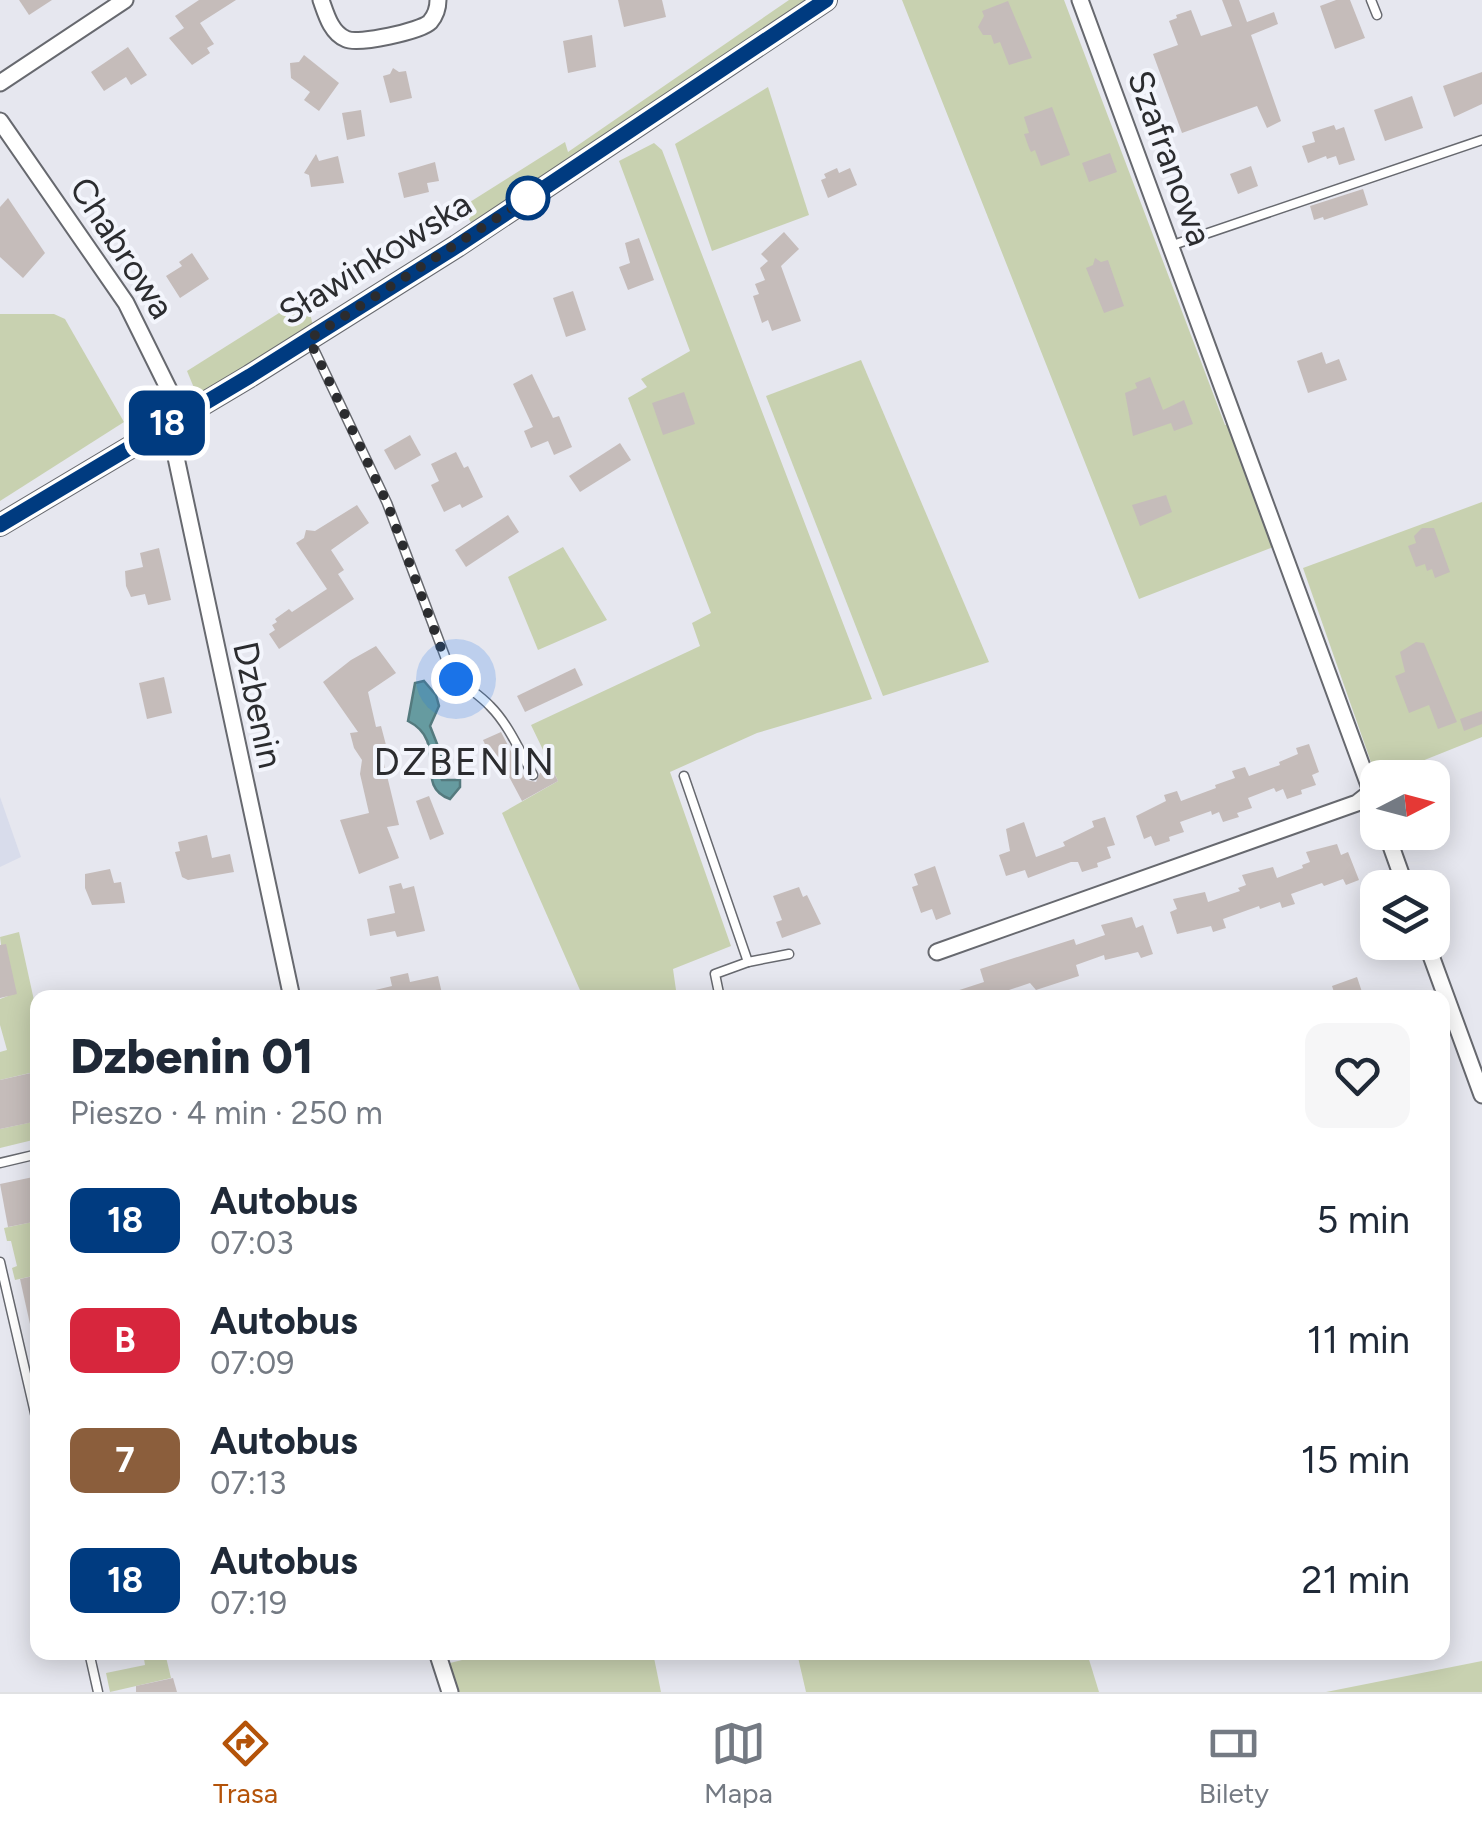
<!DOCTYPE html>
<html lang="pl">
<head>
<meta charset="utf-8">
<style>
  body { margin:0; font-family:Figtree,sans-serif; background:#f6f6f7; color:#1f2937; height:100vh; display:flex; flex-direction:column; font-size:38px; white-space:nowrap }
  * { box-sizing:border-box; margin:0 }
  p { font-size:32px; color:#747a83 }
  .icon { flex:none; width:55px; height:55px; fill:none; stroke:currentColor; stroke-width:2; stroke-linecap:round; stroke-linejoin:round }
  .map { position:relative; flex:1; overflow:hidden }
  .sheet { position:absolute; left:30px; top:990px; width:1420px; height:670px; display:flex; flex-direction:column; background:#fff; border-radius:20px; box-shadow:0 5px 25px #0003 }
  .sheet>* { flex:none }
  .badge { padding:0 20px; border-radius:15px; font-size:35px; line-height:65px }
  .needle { width:65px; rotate:84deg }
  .fabs { position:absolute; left:1360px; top:760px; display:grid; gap:20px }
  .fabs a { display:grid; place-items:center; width:90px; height:90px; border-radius:20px; background:#fff; box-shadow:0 5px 25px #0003; font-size:50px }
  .you { position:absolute; width:50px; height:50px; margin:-25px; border:8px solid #fff; border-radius:50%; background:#1a73e8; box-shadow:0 0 0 15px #1a73e833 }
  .map>.badge { position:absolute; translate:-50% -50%; box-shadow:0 0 0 5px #fff }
  .round { display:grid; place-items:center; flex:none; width:105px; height:105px; border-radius:20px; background:#f6f6f7 }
  .overview { display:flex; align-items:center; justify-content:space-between; height:170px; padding:0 40px }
  h1 { font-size:48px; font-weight:800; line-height:75px }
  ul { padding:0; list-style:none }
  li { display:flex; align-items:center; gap:30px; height:120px; padding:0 40px }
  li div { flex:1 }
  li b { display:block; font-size:38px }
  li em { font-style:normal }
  li .badge { min-width:110px; font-weight:700; text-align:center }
  .tabs { display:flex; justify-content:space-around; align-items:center; height:140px; border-top:2px solid #e0e1e3; background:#fff; font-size:28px; color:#747a83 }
  .tabs a { display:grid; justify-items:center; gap:5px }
  .tabs .current { color:#b45309 }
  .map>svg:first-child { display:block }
  .built { fill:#d8dceb }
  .green { fill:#c8d1b0 }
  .water { fill:#669ba0; stroke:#547a7e; stroke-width:2.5 }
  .building { fill:#c5bcba }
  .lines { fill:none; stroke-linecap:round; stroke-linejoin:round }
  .service-casing { stroke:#67696f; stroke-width:11 }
  .minor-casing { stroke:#67696f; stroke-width:19 }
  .tertiary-casing { stroke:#67696f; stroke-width:24 }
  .service { stroke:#fff; stroke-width:8 }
  .minor { stroke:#fff; stroke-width:15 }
  .tertiary { stroke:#fff; stroke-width:20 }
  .line-casing { stroke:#fff; stroke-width:22 }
  .line { stroke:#003b80; stroke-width:15 }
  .walk { stroke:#2b2c2f; stroke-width:10; stroke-dasharray:0 18 }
  .stop-dot { fill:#fff; stroke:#003b80; stroke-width:5 }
  .labels { text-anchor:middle; stroke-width:8; stroke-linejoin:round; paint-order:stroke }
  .street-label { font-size:35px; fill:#2b2c2f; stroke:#f3f5fc }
  .neighbourhood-label { font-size:38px; letter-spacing:2.5px; fill:#2b2c2f; stroke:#f3f5fc }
</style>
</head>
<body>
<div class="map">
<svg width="1482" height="1692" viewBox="0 0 1482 1692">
  <rect width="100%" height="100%" fill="#e6e7ef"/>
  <polygon class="built" points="0,797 21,857 0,867"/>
  <g class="green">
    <polygon points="789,0 807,0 473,226 462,207 565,142 568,152"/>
    <polygon points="902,0 1064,0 1225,425 1230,424 1273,547 1139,599"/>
    <polygon points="768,87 809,215 712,251 675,144"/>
    <polygon points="654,143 662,150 872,699 757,733 670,772 731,946 673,969 676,990 631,997 583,997 502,813 558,781 531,725 700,646 692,623 711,613 628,398 647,387 641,379 690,351 619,161"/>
    <polygon points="306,296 313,326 199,400 187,371"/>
    <polygon points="0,314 54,314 65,319 124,422 0,501"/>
    <polygon points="861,360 989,662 883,696 766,396"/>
    <polygon points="1482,502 1482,737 1382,777 1372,765 1303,568"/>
    <polygon points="563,547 607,620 538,650 508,577"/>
    <polygon points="19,932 37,1014 37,1084 34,1072 0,1080 0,1052 7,1050 0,1025 0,999 8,996 0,937"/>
    <polygon points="37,1121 37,1139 0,1148 0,1129"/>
    <polygon points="37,1221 37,1275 15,1280 12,1268 17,1266 11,1241 7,1241 4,1228"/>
    <polygon points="494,1652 653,1653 661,1692 456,1692 450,1663"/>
    <polygon points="143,1653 165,1653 171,1678 110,1692 106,1673 145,1665"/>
    <polygon points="797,1653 1087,1653 1099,1692 806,1692"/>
    <polygon points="1482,1661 1482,1692 1326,1692"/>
  </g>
  <path class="water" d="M 424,681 L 436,695 L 439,706 L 430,726 L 441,754 L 439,773 L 442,780 L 460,780 L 460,787 L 450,799 C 412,786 450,742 408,721 L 415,683 Z"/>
  <g class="building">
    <polygon points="19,0 52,0 29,15"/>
    <polygon points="199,0 236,0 200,23 214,44 207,48 210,53 192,65 169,38 184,28 175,16"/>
    <polygon points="618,0 662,0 666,17 624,27"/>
    <polygon points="1222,0 1239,0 1247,22 1274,12 1278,24 1251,35 1281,121 1267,128 1257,106 1182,133 1153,54 1178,45 1169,21 1177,18 1176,15 1191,10 1201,36 1232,26"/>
    <polygon points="1336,0 1350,0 1365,38 1335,49 1320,6"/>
    <polygon points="1008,1 1032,58 1009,65 1000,42 994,44 991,35 983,35 978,27 984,16 982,11"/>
    <polygon points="592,35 596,67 568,73 563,41"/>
    <polygon points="128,47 147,75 131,85 126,77 104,91 91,72"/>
    <polygon points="304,55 339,83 319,111 304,100 310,92 291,78 290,63 299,62"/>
    <polygon points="393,68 399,72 406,71 412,98 390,103 383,76 390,74"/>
    <polygon points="1482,72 1482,104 1454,117 1443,86"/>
    <polygon points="1412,96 1423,128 1385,141 1374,110"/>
    <polygon points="1052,107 1070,155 1041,166 1035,150 1031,152 1029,148 1024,134 1029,133 1024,117"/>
    <polygon points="361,110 365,136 347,140 342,113"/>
    <polygon points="1334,125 1336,130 1344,127 1355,160 1339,165 1336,156 1327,159 1326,156 1308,163 1302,146 1315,142 1312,132"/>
    <polygon points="1110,153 1117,172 1089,182 1082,163"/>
    <polygon points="316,154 319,161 338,156 344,183 311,187 309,175 304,173"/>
    <polygon points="435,162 439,181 427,183 429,192 404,198 398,173"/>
    <polygon points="1251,166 1258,186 1238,194 1230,174"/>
    <polygon points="837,168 839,173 850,168 857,185 828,198 821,180 826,178 824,174"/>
    <polygon points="1363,189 1368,205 1324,220 1323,217 1314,220 1310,206"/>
    <polygon points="8,198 45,253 23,278 0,257 0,207"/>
    <polygon points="784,232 799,249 781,266 801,321 772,331 768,320 762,323 753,296 759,294 755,284 765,280 760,268 768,261 761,254"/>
    <polygon points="639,238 654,280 628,290 619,267 630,263 625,243"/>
    <polygon points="192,253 209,279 180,298 166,276 182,266 179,262"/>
    <polygon points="1095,258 1101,262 1108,260 1124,306 1104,313 1086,268 1093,265"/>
    <polygon points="573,291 586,330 566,337 553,298"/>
    <polygon points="1322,352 1326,364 1339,359 1347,380 1308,393 1297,361"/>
    <polygon points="532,374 553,418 559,416 572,447 554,455 548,441 531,448 524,431 533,427 513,384"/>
    <polygon points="1150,377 1163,410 1184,400 1193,424 1174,431 1171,423 1133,436 1125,393 1137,388 1135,383"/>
    <polygon points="684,392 695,424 663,435 652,403"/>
    <polygon points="410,435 421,455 395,470 384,450"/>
    <polygon points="620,443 631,460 580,492 569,476"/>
    <polygon points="456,452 464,468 468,466 483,497 462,508 460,504 444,512 431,485 439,481 431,464"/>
    <polygon points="1166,495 1172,512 1140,526 1132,505"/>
    <polygon points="357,505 369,523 331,550 344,570 338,574 354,599 279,649 269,634 275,630 272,625 277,622 275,619 289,609 292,612 327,589 296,543 304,538 306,530 315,531"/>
    <polygon points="508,515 519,532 466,567 455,550"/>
    <polygon points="1422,528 1434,528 1450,572 1435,578 1432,569 1427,571 1425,564 1416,567 1408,546 1416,543 1414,536"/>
    <polygon points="159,548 171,600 148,605 145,594 131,597 126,586 125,571 143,567 140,553"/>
    <polygon points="1416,642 1424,643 1457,722 1438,729 1429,705 1409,713 1395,676 1405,672 1400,652"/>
    <polygon points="376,646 396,673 368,692 376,727 381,726 386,745 380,747 399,825 387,827 399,858 359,874 340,820 369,813 360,774 362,760 354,748 350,733 358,732 323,682 351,660"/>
    <polygon points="575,668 583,685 525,712 517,696"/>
    <polygon points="164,677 172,713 147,719 139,683"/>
    <polygon points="1482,711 1482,724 1464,731 1460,719"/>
    <polygon points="501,732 526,780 536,782 540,773 551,767 558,781 522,801 507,773 500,776 483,740"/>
    <polygon points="1309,744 1319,772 1312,775 1316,785 1301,790 1302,794 1287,799 1283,789 1276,792 1274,788 1248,798 1252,808 1237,813 1239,817 1223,822 1219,812 1212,815 1211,811 1180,822 1184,832 1169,837 1170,841 1155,846 1151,836 1144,839 1136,816 1166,801 1164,795 1177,791 1181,801 1216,788 1215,785 1235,778 1232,771 1245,767 1249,776 1280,765 1279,762 1298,754 1296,748"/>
    <polygon points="429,796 444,834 430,840 416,801"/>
    <polygon points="1105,817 1115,845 1107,847 1111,858 1097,863 1098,867 1082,872 1078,862 1071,862 1028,878 1025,870 1006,876 999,855 1010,851 1006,829 1024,822 1036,857 1065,846 1063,842 1094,827 1092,821"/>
    <polygon points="207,835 212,858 230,854 234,872 188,880 182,877 175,852 180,851 178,842"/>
    <polygon points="1337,844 1341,855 1348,852 1359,880 1346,885 1343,879 1324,886 1322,883 1291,894 1295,904 1282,908 1280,902 1260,909 1259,906 1223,919 1226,928 1213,932 1211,926 1177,934 1170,912 1177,909 1173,899 1205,892 1208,902 1240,891 1238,888 1246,885 1242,875 1273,867 1277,878 1303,868 1302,865 1310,862 1306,852"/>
    <polygon points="935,866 951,914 936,920 932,909 921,913 912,887 918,885 914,874"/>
    <polygon points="110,869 114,883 121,882 125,903 92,905 85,888 85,874"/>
    <polygon points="401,883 403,889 414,886 425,931 397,937 395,931 370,936 367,919 395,913 389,886"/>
    <polygon points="799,887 803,897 807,895 821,924 782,938 776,922 782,920 773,896"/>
    <polygon points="1132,917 1136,928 1143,925 1153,954 1141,958 1138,952 1105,960 1104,955 1076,965 1079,976 1036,990 1030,983 1006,991 1008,998 944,998 944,995 984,982 980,969 1074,939 1076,945 1105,935 1101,925"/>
    <polygon points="6,944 17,994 0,998 0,945"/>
    <polygon points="408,973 410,982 438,976 443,998 367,998 367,992 392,986 390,977"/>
    <polygon points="1357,977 1364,998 1336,998 1332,986"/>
    <polygon points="35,1072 38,1121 0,1129 0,1080"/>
    <polygon points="38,1176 38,1221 8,1227 0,1184"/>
    <polygon points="38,1275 38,1333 32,1333 20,1279"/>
    <polygon points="173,1678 177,1692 136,1692 136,1686"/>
  </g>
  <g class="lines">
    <g class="service-casing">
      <g id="service">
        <polyline points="1371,0 1377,15"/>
        <polyline points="1170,246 1482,140"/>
        <path d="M 311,343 L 387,503 L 449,667 C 460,685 476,691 490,706 C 509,725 520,752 533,775"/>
        <polyline points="684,776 748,962"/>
        <polyline points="720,998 715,974 748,962 789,954"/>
        <polyline points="0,1163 38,1154"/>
        <polyline points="0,1262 38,1426"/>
        <polyline points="89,1652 98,1692"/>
      </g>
    </g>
    <g class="minor-casing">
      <g id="minor">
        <path d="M 321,0 C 326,14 331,33 346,39 C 358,45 421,31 430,22 C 436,15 438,8 438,0"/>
        <polyline points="1080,0 1378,810"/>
        <polyline points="0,83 125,0"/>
        <polyline points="0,121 126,303 181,414"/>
        <polyline points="165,424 174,448 292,998"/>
        <polyline points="1386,832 1406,888"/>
        <polyline points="1426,942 1482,1095"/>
        <polyline points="937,952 1357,803 1371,792"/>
        <polyline points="437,1652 450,1692"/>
      </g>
    </g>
    <g class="tertiary-casing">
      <polyline id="tertiary" points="0,525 250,376 457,246 826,0"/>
    </g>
    <use href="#service" class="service"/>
    <use href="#minor" class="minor"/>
    <use href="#tertiary" class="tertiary"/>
  </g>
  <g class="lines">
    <g class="line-casing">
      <polyline id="line" points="0,525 250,376 457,246 826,0"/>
    </g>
    <use href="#line" class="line"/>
    <polyline class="walk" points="456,679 448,667 387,503 309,339 528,198"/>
  </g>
  <circle class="stop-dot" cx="528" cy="198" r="20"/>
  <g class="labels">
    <g class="street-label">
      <text transform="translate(1170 158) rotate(70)" y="12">Szafranowa</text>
      <text transform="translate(122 248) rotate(57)" y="12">Chabrowa</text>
      <text transform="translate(375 258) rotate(-32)" y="12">Sławinkowska</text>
      <text transform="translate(258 705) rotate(78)" y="12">Dzbenin</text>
    </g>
    <g class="neighbourhood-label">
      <text x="465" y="775">DZBENIN</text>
    </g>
  </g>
</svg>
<div class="fabs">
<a><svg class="needle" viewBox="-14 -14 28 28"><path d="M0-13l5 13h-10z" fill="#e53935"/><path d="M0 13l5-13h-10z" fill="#747a83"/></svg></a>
<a><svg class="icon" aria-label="layers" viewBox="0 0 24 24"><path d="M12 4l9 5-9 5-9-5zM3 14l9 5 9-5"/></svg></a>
</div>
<div class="you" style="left:456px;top:679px"></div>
<b class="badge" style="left:167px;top:423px;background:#003b80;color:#fff">18</b>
<section class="sheet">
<div class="overview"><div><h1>Dzbenin 01</h1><p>Pieszo · 4 min · 250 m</p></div><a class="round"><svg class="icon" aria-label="heart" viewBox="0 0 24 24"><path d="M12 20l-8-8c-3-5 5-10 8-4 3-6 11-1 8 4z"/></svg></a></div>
<ul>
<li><span class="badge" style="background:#003b80;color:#fff">18</span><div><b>Autobus</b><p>07:03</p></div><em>5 min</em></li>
<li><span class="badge" style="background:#d7263d;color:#fff">B</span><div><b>Autobus</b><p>07:09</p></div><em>11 min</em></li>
<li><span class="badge" style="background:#8b5e3c;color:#fff">7</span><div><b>Autobus</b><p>07:13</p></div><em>15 min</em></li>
<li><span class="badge" style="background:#003b80;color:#fff">18</span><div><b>Autobus</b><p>07:19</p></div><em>21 min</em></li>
</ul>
</section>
</div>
<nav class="tabs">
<a class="current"><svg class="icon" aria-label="directions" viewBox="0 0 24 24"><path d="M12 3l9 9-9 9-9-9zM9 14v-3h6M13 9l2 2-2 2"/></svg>Trasa</a>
<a><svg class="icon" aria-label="map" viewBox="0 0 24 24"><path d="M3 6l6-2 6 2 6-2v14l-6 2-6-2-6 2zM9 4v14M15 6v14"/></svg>Mapa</a>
<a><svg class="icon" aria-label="tickets" viewBox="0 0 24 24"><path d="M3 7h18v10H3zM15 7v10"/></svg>Bilety</a>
</nav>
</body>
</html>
